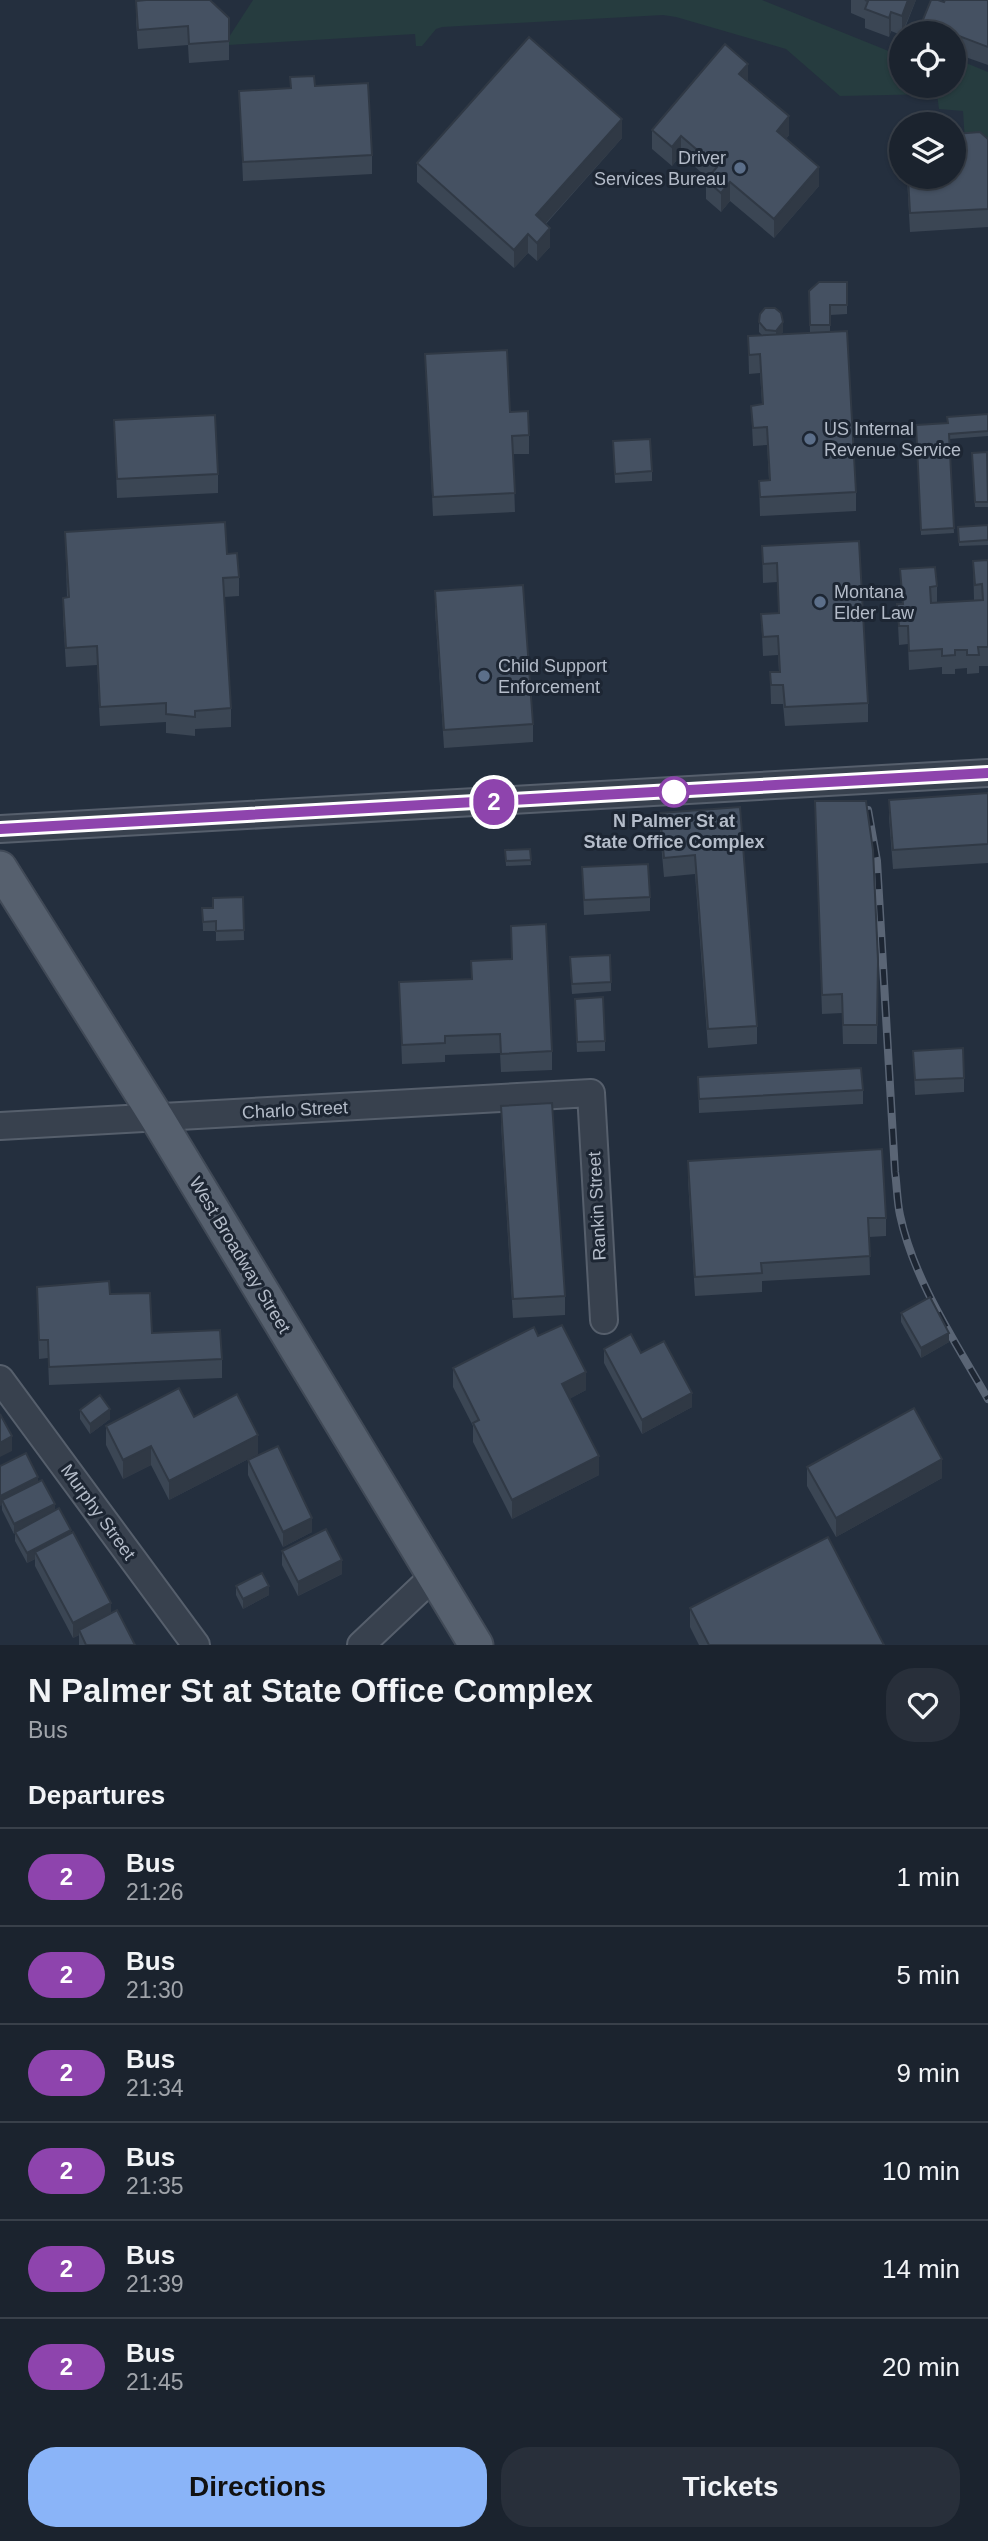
<!DOCTYPE html>
<html lang="en">
<head>
<meta charset="utf-8">
<style>
  body { margin:0; font-family:Arial,sans-serif; background:#282f3a; color:#f1f3f6; height:100vh; display:flex; flex-direction:column; font-size:26px; white-space:nowrap }
  * { box-sizing:border-box; margin:0 }
  p { font-size:23px; color:#a0a4aa }
  .icon { flex:none; width:38px; height:38px; fill:none; stroke:currentColor; stroke-width:2; stroke-linecap:round; stroke-linejoin:round }
  .map { position:relative; height:1645px; overflow:hidden }
  .drawer { display:flex; flex-direction:column; background:#1b232e; flex:1 }
  .drawer>* { flex:none }
  .badge { padding:0 14px; border-radius:23px; font-size:24px; line-height:46px }
  .tools { position:absolute; left:889px; top:21px; display:grid; gap:14px }
  .tools a { display:grid; place-items:center; width:77px; height:77px; border-radius:50%; background:#1b232e; box-shadow:0 2px 5px #0004,0 0 0 2px #39404a; font-size:35px }
  .map>.badge { position:absolute; translate:-50% -50%; box-shadow:0 0 0 4px #fff }
  h2 { padding:0 28px; font-size:26px; line-height:63px }
  .round { display:grid; place-items:center; flex:none; width:74px; height:74px; border-radius:28px; background:#282f3a }
  .summary { display:flex; align-items:center; justify-content:space-between; height:119px; padding:0 28px }
  h1 { font-size:33px; font-weight:700; line-height:52px }
  .button { display:flex; gap:14px; margin-top:auto; padding:14px 28px }
  .button a { flex:1; height:80px; border-radius:28px; background:#8ab4f8; color:#111; font-size:28px; font-weight:700; line-height:80px; text-align:center }
  .button a+a { background:#282f3a; color:#f1f3f6 }
  ul { padding:0; list-style:none }
  li { display:flex; align-items:center; gap:21px; height:98px; padding:0 28px; border-top:2px solid #39404a }
  li div { flex:1 }
  li b { display:block; font-size:26px }
  li em { font-style:normal }
  li .badge { min-width:77px; font-weight:700; text-align:center }
  .map>svg:first-child { display:block }
  .green { fill:#263c3f }
  .lines { fill:none; stroke-linecap:round; stroke-linejoin:round }
  .minor-casing { stroke:#565f6c; stroke-width:30 }
  .major-casing { stroke:#414a57; stroke-width:37 }
  .minor { stroke:#38414e; stroke-width:26 }
  .major { stroke:#56606e; stroke-width:33 }
  .rail-casing { stroke:#5a6575; stroke-width:8 }
  .rail { stroke:#1d2633; stroke-width:5; stroke-dasharray:16; stroke-linecap:butt }
  .wall { fill:#3b4654 }
  .shaded-wall { fill:#303945 }
  .building { fill:#455162; stroke:#303945; stroke-width:2 }
  .line-casing { stroke:#fff; stroke-width:16 }
  .line { stroke:#8e44ad; stroke-width:10 }
  .service-dot { fill:#5c6f8a; stroke:#1d2633; stroke-width:2.5 }
  .stop-dot { fill:#fff; stroke:#8e44ad; stroke-width:3.5 }
  .labels { text-anchor:middle; stroke-width:6; stroke-linejoin:round; paint-order:stroke }
  .poi-label { font-size:18px; fill:#b4bcc9; stroke:#1d2633; text-anchor:start }
  .stop-label { font-size:18px; font-weight:bold; fill:#b4bcc9; stroke:#1d2633 }
  .street-label { font-size:18px; fill:#b4bcc9; stroke:#1d2633 }
</style>
</head>
<body>
<div class="map">
<svg width="988" height="1645" viewBox="0 0 988 1645">
  <rect width="100%" height="100%" fill="#242f3e"/>
  <polygon class="green" points="253,0 762,0 901,56 901,86 954,86 954,58 988,72 988,142 965,142 963,111 939,109 937,94 840,96 786,49 676,17 663,15 442,27 436,29 422,46 416,46 415,34 228,45 229,37"/>
  <g class="lines">
    <g class="minor-casing">
      <g id="minor">
        <polyline points="0,829 988,773"/>
        <polyline points="0,1126 591,1093 604,1320"/>
        <polyline points="0,1379 196,1645"/>
        <polyline points="361,1645 434,1576"/>
      </g>
    </g>
    <g class="major-casing">
      <polyline id="major" points="0,868 157,1118 476,1645"/>
    </g>
    <use href="#minor" class="minor"/>
    <use href="#major" class="major"/>
    <g class="rail-casing">
      <path id="rail" d="M 868,810 L 877,861 L 895,1172 C 897,1186 897,1201 900,1215 C 914,1281 955,1341 988,1399"/>
    </g>
    <use href="#rail" class="rail"/>
  </g>
  <g class="wall">
    <polygon points="851,0 916,0 903,33 901,33 901,35 891,31 889,37 865,28 865,19 851,13"/>
    <polygon points="988,0 988,65 954,53 954,33 922,33 922,22 944,2"/>
    <polygon points="136,1 229,18 229,60 189,63 188,45 138,49 136,20"/>
    <polygon points="290,77 315,86 372,155 372,174 243,181 239,91 290,88"/>
    <polygon points="748,82 789,135 786,139 819,186 774,238 730,201 721,212 706,199 706,180 708,178 681,155 672,166 652,149 652,130"/>
    <polygon points="622,138 546,224 550,247 537,261 528,253 514,268 417,182 417,163"/>
    <polygon points="988,139 988,227 910,232 907,177 954,177"/>
    <polygon points="847,282 847,314 830,315 830,332 856,492 856,511 760,516 759,481 769,480 767,445 753,446 751,406 762,404 760,373 749,374 748,336 762,335 759,332 759,322 783,332 781,334 810,333 809,291"/>
    <polygon points="425,354 510,412 529,435 529,454 513,454 515,512 433,516"/>
    <polygon points="988,414 988,436 949,439 954,533 921,535 916,425 948,423"/>
    <polygon points="114,420 218,474 218,493 117,498"/>
    <polygon points="613,441 652,471 652,481 615,483"/>
    <polygon points="972,453 988,480 988,507 975,507"/>
    <polygon points="988,525 988,545 959,546 958,527"/>
    <polygon points="65,532 227,554 239,577 239,596 224,597 231,708 231,727 195,729 195,736 166,733 166,722 100,726 97,665 66,667 63,617 63,598 67,597"/>
    <polygon points="859,541 868,703 868,722 785,726 783,704 771,704 770,672 779,672 778,655 763,656 761,614 779,613 777,582 763,583 762,546"/>
    <polygon points="988,560 988,666 979,666 979,673 967,674 967,668 955,669 955,674 942,674 942,667 909,670 908,644 899,645 897,604 902,604 900,569 937,586 937,603 974,600 973,561"/>
    <polygon points="435,591 533,724 533,742 444,748 435,610"/>
    <polygon points="988,793 988,863 893,869 889,818 889,800"/>
    <polygon points="815,801 878,961 877,1044 843,1044 842,1013 822,1014"/>
    <polygon points="740,807 757,1026 757,1044 708,1048 695,874 664,877 660,832 660,813"/>
    <polygon points="530,849 531,865 506,866 505,850"/>
    <polygon points="582,867 650,897 650,911 584,915"/>
    <polygon points="243,897 244,940 216,941 216,931 203,931 202,908 213,907"/>
    <polygon points="511,926 552,1051 552,1070 501,1072 500,1053 445,1055 445,1062 402,1064 399,982 471,979 471,961 511,959"/>
    <polygon points="570,967 611,982 611,991 572,994"/>
    <polygon points="575,1008 605,1041 605,1051 577,1052"/>
    <polygon points="913,1051 964,1078 964,1092 915,1095"/>
    <polygon points="698,1077 863,1090 863,1104 699,1113"/>
    <polygon points="501,1106 565,1296 565,1315 513,1318 501,1125"/>
    <polygon points="688,1161 886,1218 886,1236 869,1237 870,1275 762,1281 762,1292 695,1296 688,1180"/>
    <polygon points="37,1287 110,1294 152,1333 222,1359 222,1378 49,1385 48,1358 39,1359"/>
    <polygon points="901,1313 949,1342 921,1358 901,1322"/>
    <polygon points="538,1336 586,1390 569,1399 599,1475 512,1519 473,1442 473,1426 453,1387 453,1368"/>
    <polygon points="604,1349 641,1353 692,1407 642,1434 604,1363"/>
    <polygon points="80,1410 110,1419 90,1434 80,1419"/>
    <polygon points="194,1417 258,1454 169,1500 151,1465 123,1479 106,1445 106,1426"/>
    <polygon points="248,1460 312,1532 283,1547 248,1475"/>
    <polygon points="0,1466 38,1482 55,1510 71,1533 111,1613 135,1645 79,1645 79,1635 73,1638 35,1566 35,1559 27,1563 15,1541 15,1533 14,1534 2,1510"/>
    <polygon points="807,1467 942,1478 836,1537 807,1486"/>
    <polygon points="282,1551 342,1574 298,1596 282,1565"/>
    <polygon points="236,1586 269,1595 243,1609 236,1595"/>
    <polygon points="690,1608 884,1645 699,1645 690,1627"/>
  </g>
  <g class="shaded-wall">
    <polygon points="908,0 916,0 902,33 902,16"/>
    <polygon points="891,12 891,31 889,37 889,18"/>
    <polygon points="748,64 748,82 739,74"/>
    <polygon points="789,116 789,135 777,150 777,131"/>
    <polygon points="622,119 622,138 536,234 536,215"/>
    <polygon points="681,136 681,155 672,166 672,147"/>
    <polygon points="819,167 819,186 774,238 774,219"/>
    <polygon points="730,182 730,201 721,212 721,193"/>
    <polygon points="550,228 550,247 537,261 537,243"/>
    <polygon points="528,234 528,253 514,268 514,250"/>
    <polygon points="783,322 783,332 776,340 776,331"/>
    <polygon points="949,1333 949,1342 921,1358 921,1348"/>
    <polygon points="586,1372 586,1390 562,1403 562,1384"/>
    <polygon points="692,1393 692,1407 642,1434 642,1420"/>
    <polygon points="110,1409 110,1419 90,1434 90,1424"/>
    <polygon points="258,1435 258,1454 169,1500 169,1481"/>
    <polygon points="12,1436 12,1451 0,1457 0,1443"/>
    <polygon points="151,1446 151,1465 123,1479 123,1460"/>
    <polygon points="599,1456 599,1475 512,1519 512,1500"/>
    <polygon points="942,1459 942,1478 836,1537 836,1518"/>
    <polygon points="38,1477 38,1487 2,1500 2,1505 0,1506 0,1496"/>
    <polygon points="55,1504 55,1513 14,1534 14,1524"/>
    <polygon points="312,1518 312,1532 283,1547 283,1532"/>
    <polygon points="71,1530 71,1540 35,1552 35,1559 27,1563 27,1553"/>
    <polygon points="342,1560 342,1574 298,1596 298,1582"/>
    <polygon points="269,1586 269,1595 243,1609 243,1599"/>
    <polygon points="111,1603 111,1618 79,1630 79,1635 73,1638 73,1623"/>
  </g>
  <g class="building">
    <polygon points="146,0 210,0 229,18 229,41 189,44 188,26 138,30 136,1"/>
    <polygon points="865,0 908,0 902,16 891,12 889,18 865,9 868,1"/>
    <polygon points="931,0 938,0 944,2 945,0 988,0 988,47 922,22"/>
    <polygon points="529,37 622,119 536,215 550,228 537,243 528,234 514,250 417,163"/>
    <polygon points="725,44 748,64 739,74 789,116 777,131 819,167 774,219 730,182 721,193 706,180 717,167 681,136 672,147 652,130"/>
    <polygon points="314,76 315,86 368,83 372,155 243,162 239,91 291,88 290,77"/>
    <polygon points="980,132 988,139 988,209 910,213 908,177 954,177 954,134"/>
    <polygon points="819,282 847,282 847,305 830,305 830,325 810,325 809,291"/>
    <polygon points="765,308 775,308 781,313 783,322 776,331 766,330 759,322 760,314"/>
    <polygon points="847,331 856,492 760,497 759,481 770,480 767,427 753,428 751,406 763,404 760,354 749,355 748,336"/>
    <polygon points="507,350 510,412 528,411 529,435 512,436 515,493 433,497 425,354"/>
    <polygon points="988,414 988,431 949,434 954,528 921,530 916,425 948,423 947,417"/>
    <polygon points="215,415 218,474 117,479 114,420"/>
    <polygon points="650,439 652,471 615,474 613,441"/>
    <polygon points="987,452 988,502 975,502 972,453"/>
    <polygon points="225,522 227,554 237,553 239,577 223,578 231,708 195,711 195,717 166,714 166,703 100,707 97,646 66,648 63,598 69,597 65,532"/>
    <polygon points="988,525 988,540 959,542 958,527"/>
    <polygon points="859,541 868,703 785,707 783,685 771,685 770,672 780,672 778,636 763,637 761,614 779,613 777,563 763,564 762,546"/>
    <polygon points="988,560 988,647 978,647 979,655 967,655 967,650 955,650 955,655 942,656 942,649 909,651 908,626 899,626 897,604 903,604 900,569 935,567 937,586 930,587 931,603 983,600 982,584 975,585 973,561"/>
    <polygon points="523,585 533,724 444,730 435,591"/>
    <polygon points="988,793 988,844 893,850 889,800"/>
    <polygon points="815,801 866,801 873,850 878,961 877,1025 843,1025 842,994 822,995"/>
    <polygon points="740,807 757,1026 708,1029 695,855 664,858 660,813"/>
    <polygon points="530,849 531,860 506,861 505,850"/>
    <polygon points="648,864 650,897 584,900 582,867"/>
    <polygon points="243,897 244,930 216,931 216,921 203,922 202,908 213,908 213,898"/>
    <polygon points="546,924 552,1051 501,1054 500,1034 445,1036 445,1043 402,1045 399,982 472,979 471,961 512,959 511,926"/>
    <polygon points="610,955 611,982 572,984 570,957"/>
    <polygon points="603,997 605,1041 577,1042 575,999"/>
    <polygon points="963,1048 964,1078 915,1080 913,1051"/>
    <polygon points="861,1068 863,1090 699,1099 698,1077"/>
    <polygon points="552,1103 565,1296 513,1299 501,1106"/>
    <polygon points="882,1149 886,1218 868,1218 870,1256 761,1263 762,1273 695,1277 688,1161"/>
    <polygon points="109,1281 110,1294 150,1293 152,1333 220,1330 222,1359 49,1367 48,1340 39,1340 37,1287"/>
    <polygon points="930,1297 949,1333 921,1348 901,1313"/>
    <polygon points="562,1325 586,1372 562,1384 599,1456 512,1500 473,1423 479,1420 453,1368 534,1327 538,1336"/>
    <polygon points="631,1334 641,1353 664,1341 692,1393 642,1420 604,1349"/>
    <polygon points="179,1388 194,1417 237,1394 258,1435 169,1481 151,1446 123,1460 106,1426"/>
    <polygon points="100,1395 110,1409 90,1424 80,1410"/>
    <polygon points="914,1408 942,1459 836,1518 807,1467"/>
    <polygon points="0,1414 12,1436 0,1443"/>
    <polygon points="278,1446 312,1518 283,1532 248,1460"/>
    <polygon points="26,1453 38,1477 0,1496 0,1466"/>
    <polygon points="42,1480 55,1504 14,1524 2,1500"/>
    <polygon points="59,1508 71,1530 27,1553 15,1532"/>
    <polygon points="326,1529 342,1560 298,1582 282,1551"/>
    <polygon points="73,1532 111,1603 73,1623 35,1552"/>
    <polygon points="828,1537 884,1645 709,1645 690,1608"/>
    <polygon points="262,1573 269,1586 243,1599 236,1586"/>
    <polygon points="117,1610 135,1645 86,1645 79,1630"/>
  </g>
  <g class="lines">
    <g class="line-casing">
      <polyline id="line" points="0,829 988,773"/>
    </g>
    <use href="#line" class="line"/>
  </g>
  <g class="service-dot">
    <circle cx="740" cy="168" r="7"/>
    <circle cx="810" cy="439" r="7"/>
    <circle cx="820" cy="602" r="7"/>
    <circle cx="484" cy="676" r="7"/>
  </g>
  <circle class="stop-dot" cx="674" cy="792" r="14"/>
  <g class="labels">
    <g class="poi-label">
      <text x="726" y="164" text-anchor="end">Driver<tspan x="726" dy="21">Services Bureau</tspan></text>
      <text x="824" y="435">US Internal<tspan x="824" dy="21">Revenue Service</tspan></text>
      <text x="834" y="598">Montana<tspan x="834" dy="21">Elder Law</tspan></text>
      <text x="498" y="672">Child Support<tspan x="498" dy="21">Enforcement</tspan></text>
    </g>
    <g class="stop-label">
      <text x="674" y="827">N Palmer St at<tspan x="674" dy="21">State Office Complex</tspan></text>
    </g>
    <g class="street-label">
      <text transform="translate(295 1110) rotate(-3)" y="6">Charlo Street</text>
      <text transform="translate(597 1206) rotate(-93)" y="6">Rankin Street</text>
      <text transform="translate(240 1255) rotate(59)" y="6">West Broadway Street</text>
      <text transform="translate(98 1512) rotate(54)" y="6">Murphy Street</text>
    </g>
  </g>
</svg>
<div class="tools">
<a><svg class="icon" aria-label="locate" viewBox="0 0 24 24"><circle cx="12" cy="12" r="6"/><path d="M12 2v4M12 18v4M2 12h4M18 12h4"/></svg></a>
<a><svg class="icon" aria-label="layers" viewBox="0 0 24 24"><path d="M12 4l9 5-9 5-9-5zM3 14l9 5 9-5"/></svg></a>
</div>
<b class="badge" style="left:494px;top:802px;background:#8e44ad;color:#fff">2</b>
</div>
<section class="drawer">
<div class="summary"><div><h1>N Palmer St at State Office Complex</h1><p>Bus</p></div><a class="round"><svg class="icon" aria-label="heart" viewBox="0 0 24 24"><path d="M12 20l-8-8c-3-5 5-10 8-4 3-6 11-1 8 4z"/></svg></a></div>
<h2>Departures</h2>
<ul>
<li><span class="badge" style="background:#8e44ad;color:#fff">2</span><div><b>Bus</b><p>21:26</p></div><em>1 min</em></li>
<li><span class="badge" style="background:#8e44ad;color:#fff">2</span><div><b>Bus</b><p>21:30</p></div><em>5 min</em></li>
<li><span class="badge" style="background:#8e44ad;color:#fff">2</span><div><b>Bus</b><p>21:34</p></div><em>9 min</em></li>
<li><span class="badge" style="background:#8e44ad;color:#fff">2</span><div><b>Bus</b><p>21:35</p></div><em>10 min</em></li>
<li><span class="badge" style="background:#8e44ad;color:#fff">2</span><div><b>Bus</b><p>21:39</p></div><em>14 min</em></li>
<li><span class="badge" style="background:#8e44ad;color:#fff">2</span><div><b>Bus</b><p>21:45</p></div><em>20 min</em></li>
</ul>
<div class="button"><a>Directions</a><a>Tickets</a></div>
</section>
</body>
</html>
